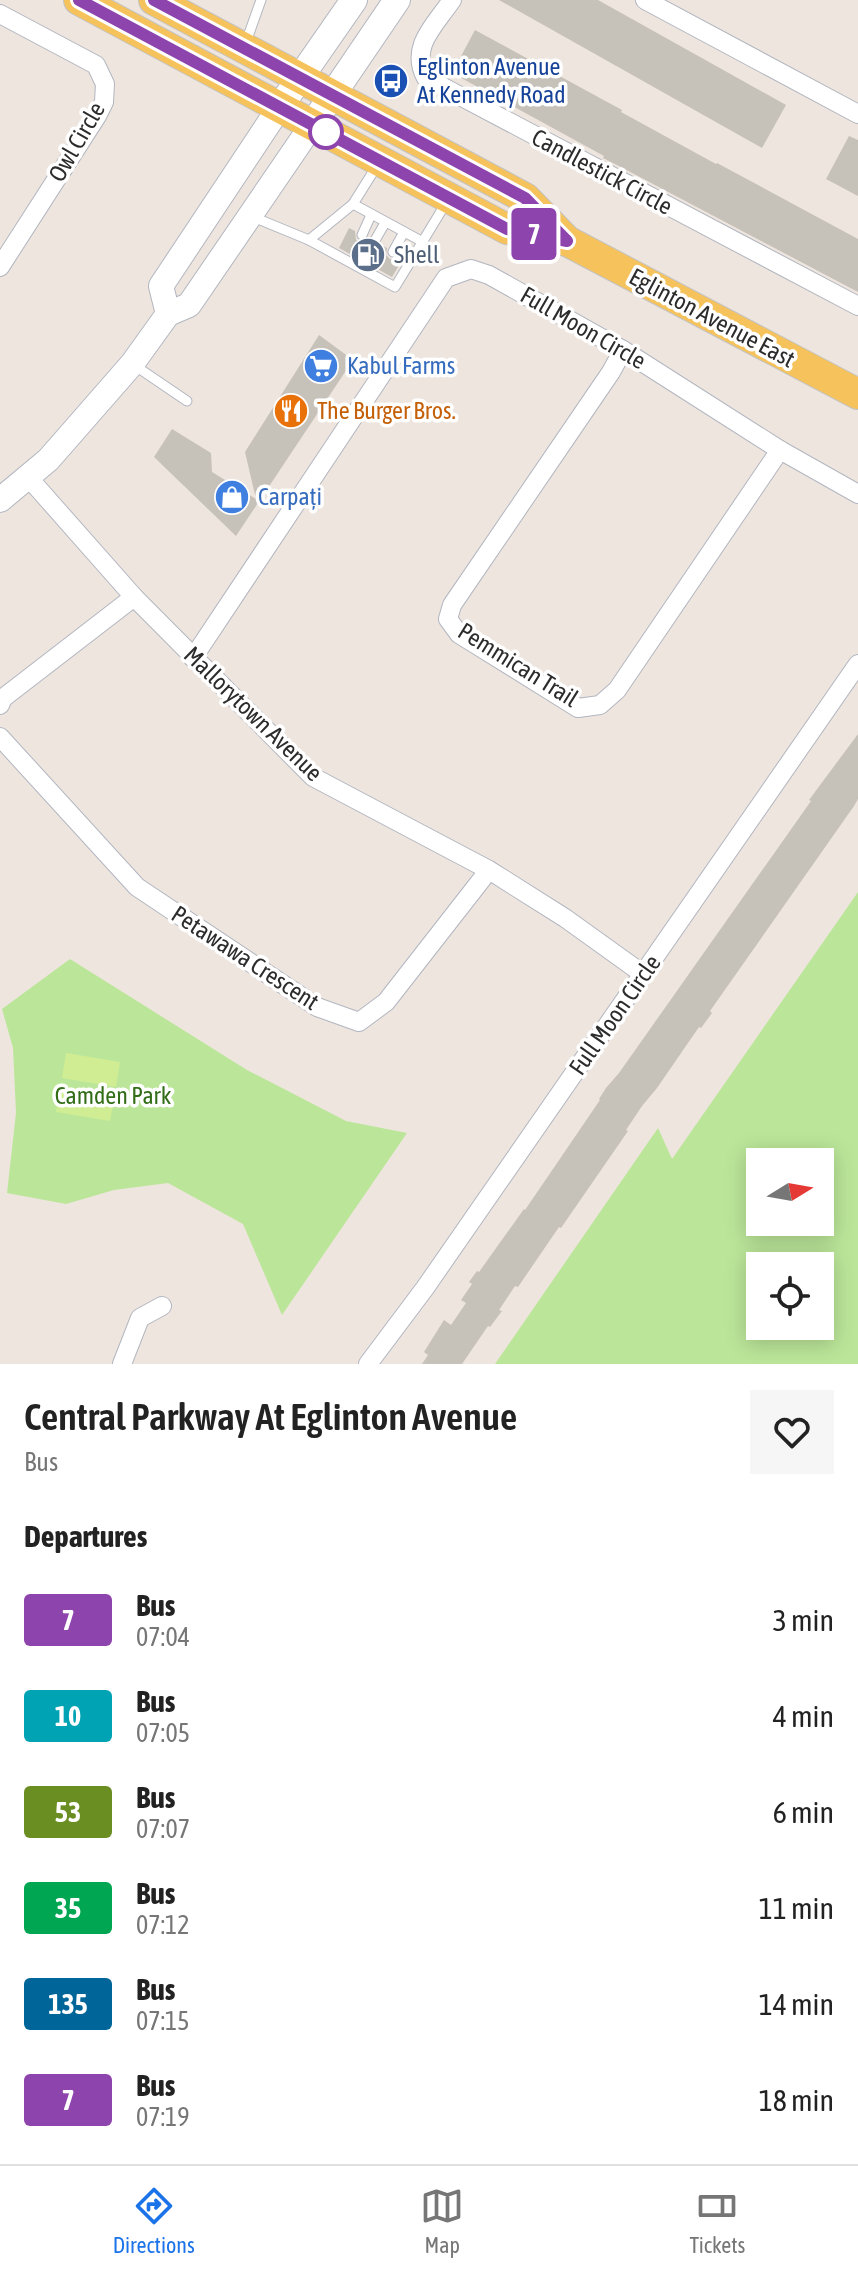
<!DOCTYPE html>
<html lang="en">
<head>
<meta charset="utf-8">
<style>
  body { margin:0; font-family:"Asap Condensed",sans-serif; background:#f6f6f6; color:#222; height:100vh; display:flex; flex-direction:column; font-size:30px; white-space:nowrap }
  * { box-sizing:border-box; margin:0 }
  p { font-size:26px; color:#767676 }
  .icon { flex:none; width:44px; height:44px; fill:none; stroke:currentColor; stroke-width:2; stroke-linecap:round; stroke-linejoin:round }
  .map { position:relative; height:1364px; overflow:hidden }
  .side { display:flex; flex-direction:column; background:#fff; flex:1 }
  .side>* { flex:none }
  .badge { padding:0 16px; border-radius:6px; font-size:28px; line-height:52px }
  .needle { width:52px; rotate:79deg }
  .controls { position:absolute; left:746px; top:1148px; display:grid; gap:16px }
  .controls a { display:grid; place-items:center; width:88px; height:88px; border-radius:0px; background:#fff; box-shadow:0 4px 20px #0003; font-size:40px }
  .map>.badge { position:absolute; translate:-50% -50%; box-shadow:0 0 0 4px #fff }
  h2 { padding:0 24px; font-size:30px; line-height:72px }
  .round { display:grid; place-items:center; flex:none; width:84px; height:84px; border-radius:0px; background:#f6f6f6 }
  .overview { display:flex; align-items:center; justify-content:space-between; height:136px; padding:0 24px }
  h1 { font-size:38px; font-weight:600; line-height:60px }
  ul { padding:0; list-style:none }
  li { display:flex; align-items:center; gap:24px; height:96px; padding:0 24px }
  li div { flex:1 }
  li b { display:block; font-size:30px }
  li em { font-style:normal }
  li .badge { min-width:88px; font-weight:700; text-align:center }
  .tab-bar { display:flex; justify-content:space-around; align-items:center; height:112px; border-top:2px solid #e0e0e0; background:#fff; font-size:22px; color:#767676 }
  .tab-bar a { display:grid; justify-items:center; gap:4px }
  .tab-bar .active { color:#1a73e8 }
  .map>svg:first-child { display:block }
  .green { fill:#bbe699; fill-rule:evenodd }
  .pitch { fill:#d0ed94 }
  .building { fill:#c6c1b9 }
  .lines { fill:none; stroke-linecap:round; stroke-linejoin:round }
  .service-casing { stroke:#b2b6c0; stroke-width:11 }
  .minor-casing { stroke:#b2b6c0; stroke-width:20 }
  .tertiary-casing { stroke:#b2b6c0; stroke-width:26 }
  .secondary-casing { stroke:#b2b6c0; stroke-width:28 }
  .primary-casing { stroke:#c4c4c4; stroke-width:32 }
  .service { stroke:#fff; stroke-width:9 }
  .minor { stroke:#fff; stroke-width:18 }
  .tertiary { stroke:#fff; stroke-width:24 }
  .secondary { stroke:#fff; stroke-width:26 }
  .primary { stroke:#f5c25c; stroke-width:30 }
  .line-casing { stroke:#fff; stroke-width:18 }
  .line { stroke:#8e44ad; stroke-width:12 }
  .stop-dot { fill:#fff; stroke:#8e44ad; stroke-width:4 }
  .labels { text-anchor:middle; stroke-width:7; stroke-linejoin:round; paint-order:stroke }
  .transit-label { font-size:24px; fill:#164399; stroke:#fff; text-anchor:start }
  .street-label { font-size:24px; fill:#2c2c2c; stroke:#fff }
  .service-label { font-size:24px; fill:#4e5e75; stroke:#fff; text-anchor:start }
  .shop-label { font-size:24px; fill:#366cbe; stroke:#fff; text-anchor:start }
  .food-label { font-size:24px; fill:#c56008; stroke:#fff; text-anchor:start }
  .park-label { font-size:24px; fill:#326d18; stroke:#fff }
</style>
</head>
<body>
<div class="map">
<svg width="858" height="1364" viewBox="0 0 858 1364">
  <rect width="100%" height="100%" fill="#eee5de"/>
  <g class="green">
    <path d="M 858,892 L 858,1364 L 495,1364 L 658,1128 L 672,1159 ZM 820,1162 L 820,1222 L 760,1222 L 760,1162 ZM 820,1266 L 820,1326 L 760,1326 L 760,1266 Z"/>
    <polygon points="70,959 247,1070 346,1121 407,1133 282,1315 243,1224 168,1183 114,1190 66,1204 7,1193 16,1113 13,1048 2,1009"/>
  </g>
  <g class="pitch">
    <polygon points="66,1053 120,1062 116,1087 62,1078"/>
    <polygon points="60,1086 115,1095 110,1121 56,1112"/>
  </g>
  <g class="building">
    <polygon points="499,0 598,0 786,105 762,148"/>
    <polygon points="475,30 622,110 621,112 716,164 717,163 858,239 858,292 617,165 603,158 604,156 452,73"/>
    <polygon points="849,136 858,140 858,196 826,179"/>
    <polygon points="349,228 355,231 356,240 362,242 367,241 371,249 377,249 381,245 387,248 386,255 390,259 396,259 400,255 404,257 392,277 339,248"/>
    <polygon points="319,335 353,360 236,536 154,457 172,429 211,453 212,472 256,499 245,452"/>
    <polygon points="858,734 858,799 854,806 710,1011 712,1013 701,1028 699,1027 657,1088 642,1106 626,1130 628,1131 561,1228 559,1227 518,1287 515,1286 499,1310 502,1311 490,1327 488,1326 462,1364 422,1364 428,1355 424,1352 444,1320 451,1325 466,1303 461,1300 472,1284 469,1282 477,1271 479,1272 524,1209 525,1210 600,1100 599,1099 606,1088 619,1073 811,801 809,800"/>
  </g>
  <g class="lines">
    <g class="service-casing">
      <g id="service">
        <polyline points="246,42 261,0"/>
        <polyline points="353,204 423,242"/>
        <polyline points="253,217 309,240 395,287 446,203"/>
        <polyline points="362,235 371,215"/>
        <polyline points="309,240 353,204 378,164"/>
        <polyline points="374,242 385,223"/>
        <polyline points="393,252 404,232"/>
        <polyline points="134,365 187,401"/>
      </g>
    </g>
    <g class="minor-casing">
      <g id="minor">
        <path d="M 452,0 C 435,25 409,47 426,78 L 858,306"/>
        <polyline points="645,0 858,114"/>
        <polyline points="0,14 96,65 105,84 104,102 97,116 0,267"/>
        <polyline points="623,350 611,372 452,605 448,619 459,634 578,708 600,705 617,690 780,450"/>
        <polyline points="28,477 134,597 313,777 489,870 565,918 643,974"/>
        <polyline points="193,658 446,278 471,269 489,275 623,350 780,450 858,494"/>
        <polyline points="0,705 3,698 134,597"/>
        <polyline points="0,737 137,887 317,1007 359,1022 386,1002 489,870"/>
        <polyline points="122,1364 140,1318 162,1306"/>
        <polyline points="368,1364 425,1288 858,664"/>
      </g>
    </g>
    <g class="tertiary-casing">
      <g id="tertiary">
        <polyline points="168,314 161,286 279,108"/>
        <polyline points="0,500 48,460 63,443 132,364 168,314 189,305 312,125"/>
      </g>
    </g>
    <g class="secondary-casing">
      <g id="secondary">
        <polyline points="279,108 354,0"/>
        <polyline points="312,125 397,0"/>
      </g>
    </g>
    <g class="primary-casing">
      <g id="primary">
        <polyline points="79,0 507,229 567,241"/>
        <polyline points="154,0 525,198 567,241 858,394"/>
      </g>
    </g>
    <use href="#service" class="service"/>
    <use href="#minor" class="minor"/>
    <use href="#tertiary" class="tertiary"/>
    <use href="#secondary" class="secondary"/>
    <use href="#primary" class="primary"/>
  </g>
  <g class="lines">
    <g class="line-casing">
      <polyline id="line" points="79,0 507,229 567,241 525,198 154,0"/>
    </g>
    <use href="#line" class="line"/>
  </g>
  <defs>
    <g id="bus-disc" transform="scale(1.8)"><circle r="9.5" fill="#1a4fb4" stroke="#fff"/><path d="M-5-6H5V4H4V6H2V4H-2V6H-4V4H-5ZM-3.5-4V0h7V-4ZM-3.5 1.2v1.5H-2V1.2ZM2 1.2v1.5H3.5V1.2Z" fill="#fff"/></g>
    <g id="fuel-disc" transform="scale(1.8)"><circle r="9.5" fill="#5c6f8a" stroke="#fff"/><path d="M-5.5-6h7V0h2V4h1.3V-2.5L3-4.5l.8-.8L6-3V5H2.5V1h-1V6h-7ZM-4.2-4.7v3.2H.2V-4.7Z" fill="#fff"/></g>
    <g id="supermarket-disc" transform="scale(1.8)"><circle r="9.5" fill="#3f7fe0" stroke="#fff"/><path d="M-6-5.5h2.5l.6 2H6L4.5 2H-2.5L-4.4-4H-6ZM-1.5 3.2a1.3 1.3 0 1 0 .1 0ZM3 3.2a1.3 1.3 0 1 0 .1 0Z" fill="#fff"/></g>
    <g id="restaurant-disc" transform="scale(1.8)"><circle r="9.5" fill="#e8710a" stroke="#fff"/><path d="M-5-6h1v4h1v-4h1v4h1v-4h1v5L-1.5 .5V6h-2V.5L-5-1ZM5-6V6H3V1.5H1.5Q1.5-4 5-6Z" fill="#fff"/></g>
    <g id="shop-disc" transform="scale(1.8)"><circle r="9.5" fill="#3f7fe0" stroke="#fff"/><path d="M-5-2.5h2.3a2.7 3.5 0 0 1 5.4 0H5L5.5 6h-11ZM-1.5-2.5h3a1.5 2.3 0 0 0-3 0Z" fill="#fff"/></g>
  </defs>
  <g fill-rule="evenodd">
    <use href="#bus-disc" x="391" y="81"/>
    <use href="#fuel-disc" x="368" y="255"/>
    <use href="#supermarket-disc" x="321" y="366"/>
    <use href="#restaurant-disc" x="291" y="411"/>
    <use href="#shop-disc" x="232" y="497"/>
  </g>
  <circle class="stop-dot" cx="326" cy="132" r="16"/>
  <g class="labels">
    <g class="transit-label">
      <text x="417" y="75">Eglinton Avenue<tspan x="417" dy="28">At Kennedy Road</tspan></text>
    </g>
    <g class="street-label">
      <text transform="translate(77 142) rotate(-60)" y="8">Owl Circle</text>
      <text transform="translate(602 172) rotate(28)" y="8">Candlestick Circle</text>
      <text transform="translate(712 318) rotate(28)" y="8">Eglinton Avenue East</text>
      <text transform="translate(583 328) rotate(30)" y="8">Full Moon Circle</text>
      <text transform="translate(518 665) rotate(32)" y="8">Pemmican Trail</text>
      <text transform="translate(253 714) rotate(44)" y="8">Mallorytown Avenue</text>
      <text transform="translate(245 958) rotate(33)" y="8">Petawawa Crescent</text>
      <text transform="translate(615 1015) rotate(-55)" y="8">Full Moon Circle</text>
    </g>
    <g class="service-label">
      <text x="394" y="263">Shell</text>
    </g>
    <g class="shop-label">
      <text x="347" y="374">Kabul Farms</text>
      <text x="258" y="505">Carpați</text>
    </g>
    <g class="food-label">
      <text x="317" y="419">The Burger Bros.</text>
    </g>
    <g class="park-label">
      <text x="113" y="1104">Camden Park</text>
    </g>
  </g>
</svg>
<div class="controls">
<a><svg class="needle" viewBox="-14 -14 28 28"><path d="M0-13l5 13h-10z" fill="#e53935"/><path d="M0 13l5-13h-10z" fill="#767676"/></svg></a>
<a><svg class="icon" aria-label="locate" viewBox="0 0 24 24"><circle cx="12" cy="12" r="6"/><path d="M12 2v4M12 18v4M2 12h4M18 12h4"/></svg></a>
</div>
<b class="badge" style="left:534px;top:234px;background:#8e44ad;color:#fff">7</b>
</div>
<section class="side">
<div class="overview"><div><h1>Central Parkway At Eglinton Avenue</h1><p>Bus</p></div><a class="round"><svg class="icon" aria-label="heart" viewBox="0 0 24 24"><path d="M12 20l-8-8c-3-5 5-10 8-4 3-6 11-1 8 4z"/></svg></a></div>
<h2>Departures</h2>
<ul>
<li><span class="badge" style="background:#8e44ad;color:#fff">7</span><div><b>Bus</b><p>07:04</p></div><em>3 min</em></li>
<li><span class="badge" style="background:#00a3b4;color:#fff">10</span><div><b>Bus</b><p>07:05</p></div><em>4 min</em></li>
<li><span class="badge" style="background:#6b8e23;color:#fff">53</span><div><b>Bus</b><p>07:07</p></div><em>6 min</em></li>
<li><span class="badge" style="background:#00a651;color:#fff">35</span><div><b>Bus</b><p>07:12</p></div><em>11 min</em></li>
<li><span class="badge" style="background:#069;color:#fff">135</span><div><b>Bus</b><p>07:15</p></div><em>14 min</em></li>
<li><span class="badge" style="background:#8e44ad;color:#fff">7</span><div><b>Bus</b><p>07:19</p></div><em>18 min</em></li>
</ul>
</section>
<nav class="tab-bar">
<a class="active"><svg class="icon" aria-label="directions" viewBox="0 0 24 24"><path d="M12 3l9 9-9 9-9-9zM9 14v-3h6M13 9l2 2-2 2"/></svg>Directions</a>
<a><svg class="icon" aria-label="map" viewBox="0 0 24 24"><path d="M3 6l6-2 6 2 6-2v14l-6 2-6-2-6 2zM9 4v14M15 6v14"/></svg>Map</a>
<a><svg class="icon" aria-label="tickets" viewBox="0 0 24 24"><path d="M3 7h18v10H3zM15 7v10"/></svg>Tickets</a>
</nav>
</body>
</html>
